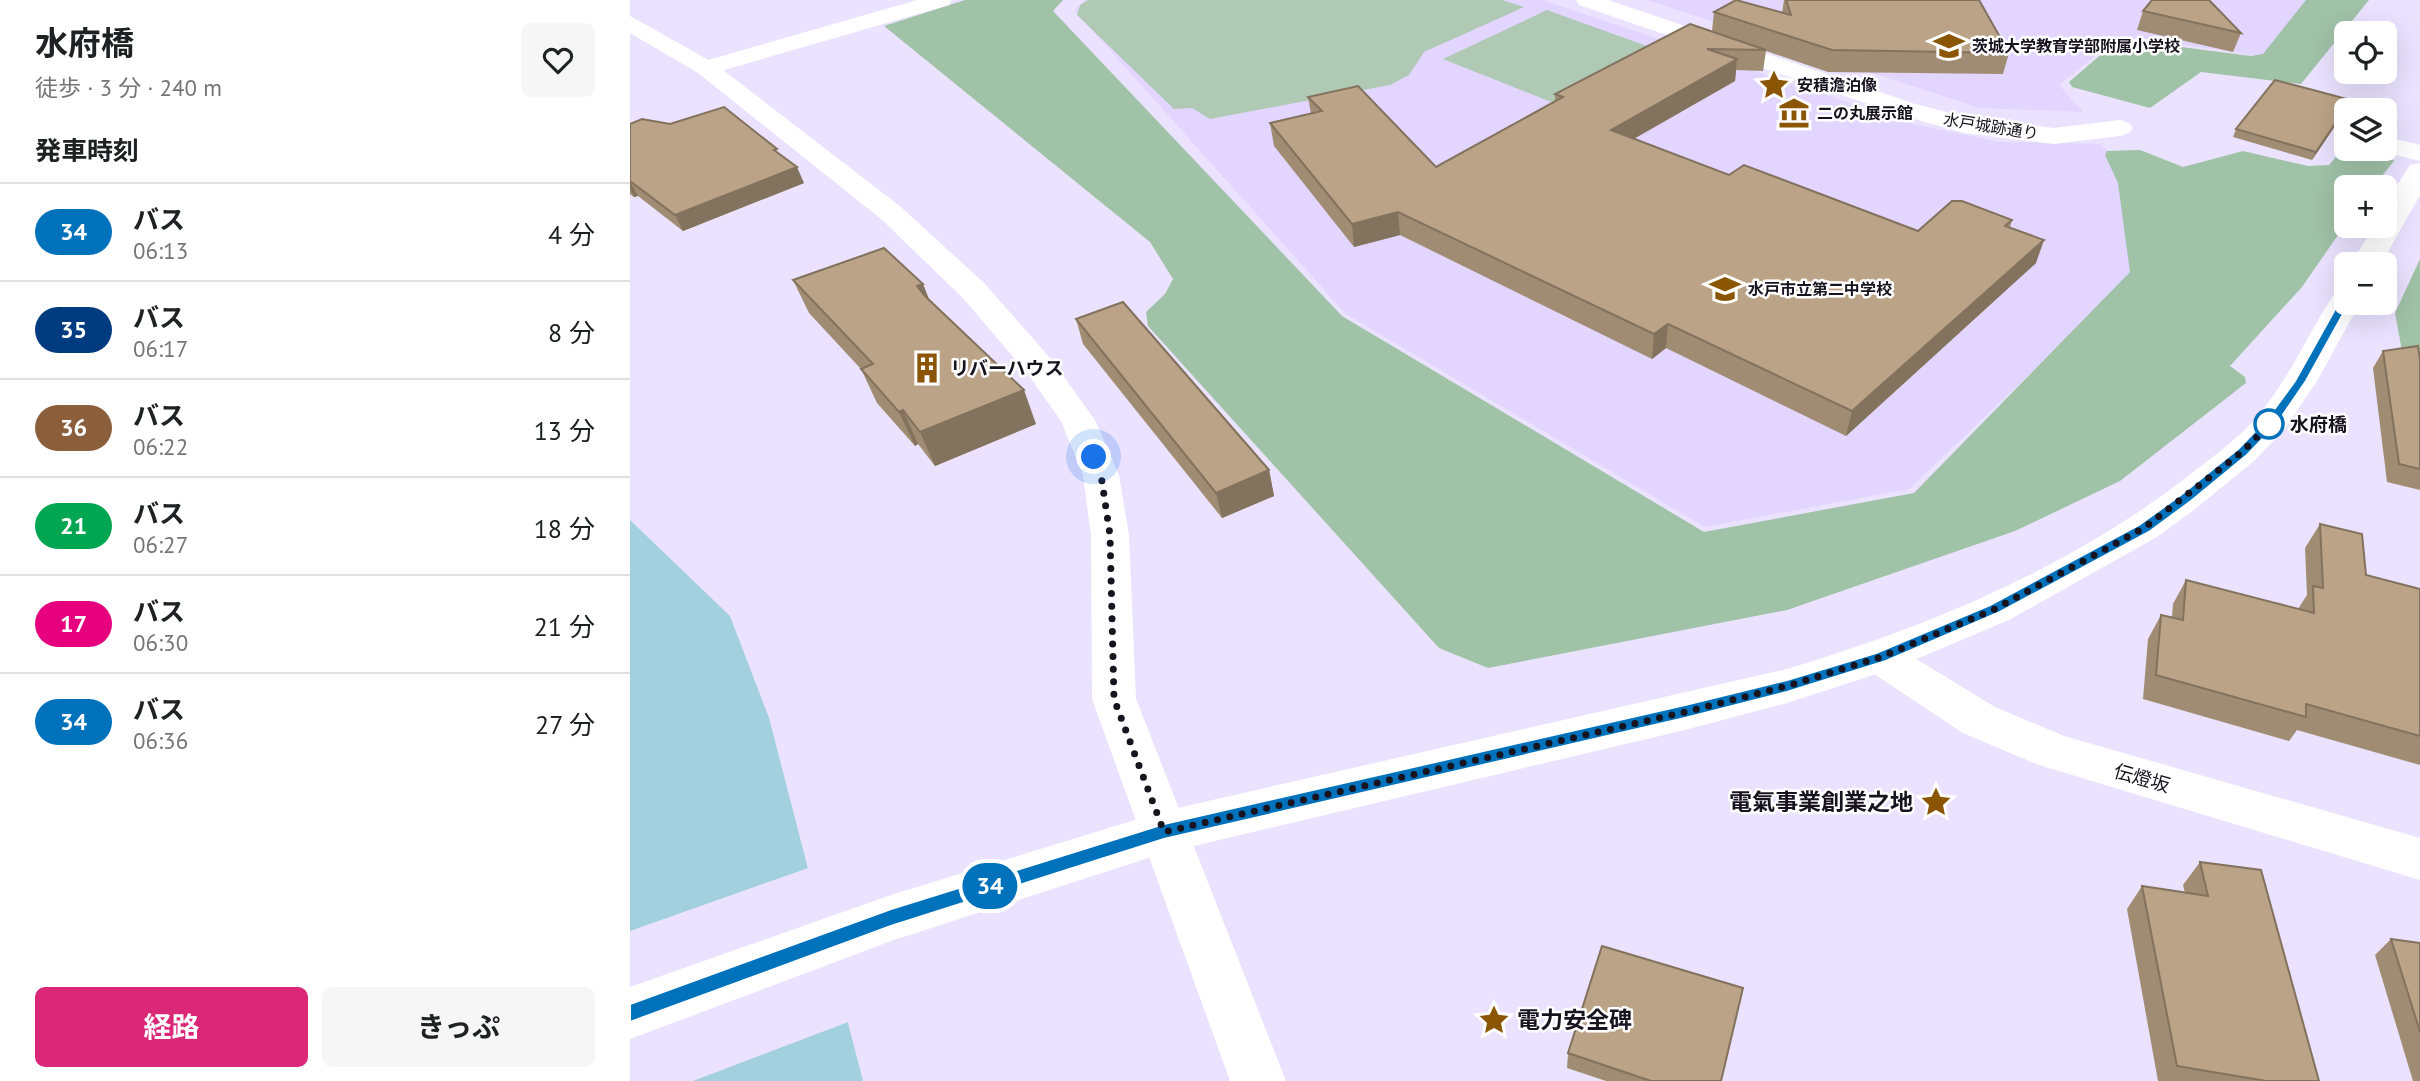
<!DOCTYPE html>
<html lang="ja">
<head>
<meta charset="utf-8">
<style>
  body { margin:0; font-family:"PT Sans","Noto Sans JP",sans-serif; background:#f6f6f6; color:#202124; height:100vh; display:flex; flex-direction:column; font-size:26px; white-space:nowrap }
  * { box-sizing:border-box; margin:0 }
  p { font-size:23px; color:#757577 }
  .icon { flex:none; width:38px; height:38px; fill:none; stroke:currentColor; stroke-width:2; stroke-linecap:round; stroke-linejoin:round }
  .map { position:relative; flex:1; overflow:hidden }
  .panel { display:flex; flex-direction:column; background:#fff; width:630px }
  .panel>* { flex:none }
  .badge { padding:0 14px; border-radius:23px; font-size:24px; line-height:46px }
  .fabs { position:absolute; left:1704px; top:21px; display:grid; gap:14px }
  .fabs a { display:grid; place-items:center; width:63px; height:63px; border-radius:10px; background:#fff; box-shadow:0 7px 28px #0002; font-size:35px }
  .you { position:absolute; width:35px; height:35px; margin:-18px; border:5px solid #fff; border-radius:50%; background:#1a73e8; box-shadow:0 0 0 10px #1a73e833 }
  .map>.badge { position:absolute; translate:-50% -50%; box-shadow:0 0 0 4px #fff }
  h2 { padding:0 35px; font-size:26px; line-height:63px }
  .round { display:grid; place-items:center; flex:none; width:74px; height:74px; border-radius:10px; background:#f6f6f6 }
  .head { display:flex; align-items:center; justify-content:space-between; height:119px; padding:0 35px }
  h1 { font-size:33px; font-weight:700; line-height:52px }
  .action { display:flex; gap:14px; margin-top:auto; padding:14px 35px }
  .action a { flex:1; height:80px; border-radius:10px; background:#db2777; color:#fff; font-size:28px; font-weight:700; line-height:80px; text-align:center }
  .action a+a { background:#f6f6f6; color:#202124 }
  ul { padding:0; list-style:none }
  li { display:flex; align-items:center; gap:21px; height:98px; padding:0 35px; border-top:2px solid #e0e0e0 }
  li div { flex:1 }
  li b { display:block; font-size:26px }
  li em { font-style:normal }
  li .badge { min-width:77px; font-weight:700; text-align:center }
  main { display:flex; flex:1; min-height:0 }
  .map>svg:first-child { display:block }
  .built { fill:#e2d5ff }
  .green { fill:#b0c9b5 }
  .forest { fill:#a0c2a7 }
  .water { fill:#a2d0df }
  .pier { fill:#eae2fe }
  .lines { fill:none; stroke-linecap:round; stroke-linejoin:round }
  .minor { fill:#fff; fill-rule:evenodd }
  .tertiary { fill:#fff; fill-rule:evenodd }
  .secondary { fill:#fff; fill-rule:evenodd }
  .wall { fill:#a08c73 }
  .shaded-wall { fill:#82725e }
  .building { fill:#baa386; stroke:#82725e; stroke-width:2 }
  .line { fill:#0072bc; stroke:#fff; stroke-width:2 }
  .walk { stroke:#17131f; stroke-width:7; stroke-dasharray:0 12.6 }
  .stop-dot { fill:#fff; stroke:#0072bc; stroke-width:3.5 }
  .labels { text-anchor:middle; stroke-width:5; stroke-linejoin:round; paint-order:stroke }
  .far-poi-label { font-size:16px; font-weight:bold; fill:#17131f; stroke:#fff; text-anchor:start }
  .far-street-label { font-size:16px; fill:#17131f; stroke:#fff }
  .poi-label { font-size:19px; font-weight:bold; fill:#17131f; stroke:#fff; text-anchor:start }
  .stop-label { font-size:19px; font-weight:bold; fill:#17131f; stroke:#fff; text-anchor:start }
  .street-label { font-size:19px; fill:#17131f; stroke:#fff }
  .near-poi-label { font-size:23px; font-weight:bold; fill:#17131f; stroke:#fff; text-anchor:end }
</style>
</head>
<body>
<main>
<section class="panel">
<div class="head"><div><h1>水府橋</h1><p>徒歩 · 3 分 · 240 m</p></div><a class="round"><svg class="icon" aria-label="heart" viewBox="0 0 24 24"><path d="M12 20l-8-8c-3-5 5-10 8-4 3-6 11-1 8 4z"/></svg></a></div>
<h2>発車時刻</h2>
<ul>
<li><span class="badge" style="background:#0072bc;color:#fff">34</span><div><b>バス</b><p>06:13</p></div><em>4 分</em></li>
<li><span class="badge" style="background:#003b80;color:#fff">35</span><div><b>バス</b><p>06:17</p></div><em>8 分</em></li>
<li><span class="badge" style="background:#8b5e3c;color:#fff">36</span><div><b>バス</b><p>06:22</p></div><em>13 分</em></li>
<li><span class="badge" style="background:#00a651;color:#fff">21</span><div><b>バス</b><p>06:27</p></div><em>18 分</em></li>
<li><span class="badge" style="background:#e6007e;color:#fff">17</span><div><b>バス</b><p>06:30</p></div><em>21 分</em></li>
<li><span class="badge" style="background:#0072bc;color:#fff">34</span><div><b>バス</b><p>06:36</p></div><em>27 分</em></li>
</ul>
<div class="action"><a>経路</a><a>きっぷ</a></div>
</section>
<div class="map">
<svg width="1790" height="1081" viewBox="0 0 1790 1081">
  <rect width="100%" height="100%" fill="#eae2fe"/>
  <g class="built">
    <polygon points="455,0 912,0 1283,124 1369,142 1471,144 1517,191 1527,263 1428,347 1279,489 1075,527 716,314 444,10"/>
    <polygon points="1017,0 1680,0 1638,57 1490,36 1429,85 1453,112 1350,108"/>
  </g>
  <g class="green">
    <polygon points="458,0 872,0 894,7 794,52 779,75 760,85 580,119 562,108 544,109 447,15 450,5"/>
    <polygon points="917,10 1036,53 934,107 813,59"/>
  </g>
  <g class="forest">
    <polygon points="335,0 433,0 423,11 712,316 1074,532 1284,493 1500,272 1488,183 1475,155 1477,151 1510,150 1553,167 1613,151 1678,166 1699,165 1715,146 1717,149 1740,149 1755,153 1764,161 1743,187 1717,187 1717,222 1672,287 1600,366 1615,377 1616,383 1490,481 1385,531 1157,610 858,668 809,648 518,326 516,312 535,294 543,279 520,242 254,26"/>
    <polygon points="1676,0 1739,0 1671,84 1571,72 1520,108 1442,87 1439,82 1489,39 1621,56 1633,54"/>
    <polygon points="1790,259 1790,449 1765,313"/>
  </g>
  <polygon class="water" points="0,520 100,616 139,718 233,1081 0,1081"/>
  <polygon class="pier" points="181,867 221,1021 63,1081 0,1081 0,931"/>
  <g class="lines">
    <g class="minor">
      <polygon points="287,0 322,0 319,5 84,73 68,73 64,68 68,63"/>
      <polygon points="946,0 978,0 1285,104 1335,117 1424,128 1490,120 1499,123 1503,128 1499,133 1490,136 1424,144 1334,133 1267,114 949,5"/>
      <polygon points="1755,136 1790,145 1790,161 1746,150 1755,149"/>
    </g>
    <g class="tertiary">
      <polygon points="0,16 84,63 271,207 354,283 421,359 465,420 489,475 499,535 506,699 656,1081 600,1081 462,699 461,535 453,475 431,421 397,373 332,297 251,219 68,73 0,33"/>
      <polygon points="1250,641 1265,646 1365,707 1434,736 1790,838 1790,880 1409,765 1333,733 1235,668 1229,657 1235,646"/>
    </g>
    <g class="secondary">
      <path d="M 1790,163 L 1790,195 L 1751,264 L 1721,264 L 1744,226 L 1755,226 C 1755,202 1767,185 1780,165 Z"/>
      <path d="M 1717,289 L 1717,303 L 1730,303 L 1687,381 L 1654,430 L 1625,460 L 1569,506 L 1527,537 L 1379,620 L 1265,668 L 1157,703 L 1055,730 L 534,853 L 261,941 L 0,1039 L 0,987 L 261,895 L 534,811 L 1157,669 C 1300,626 1444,566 1562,473 C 1585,455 1611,437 1630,413 C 1661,376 1679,331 1706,291 Z"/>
    </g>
  </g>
  <g class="wall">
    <polygon points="1154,0 1349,0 1379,53 1373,74 1198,72 1136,51 1133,71 1106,70 1105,81 1004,139 1099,175 1288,231 1382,220 1380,227 1406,263 1216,436 1036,348 1022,359 770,235 724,247 644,146 640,123 681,114 678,97 806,167 925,101 925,94 1082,31 1084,12 1152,13"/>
    <polygon points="1513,11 1611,33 1603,52 1507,30"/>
    <polygon points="1717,108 1682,160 1603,137 1606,129"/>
    <polygon points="0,124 149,154 174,183 53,231 8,196 4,197 0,194"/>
    <polygon points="163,280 293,284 299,300 406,424 305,466 288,444 285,446 247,403 231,369 179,313"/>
    <polygon points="446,319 639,470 644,496 592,518 453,344"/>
    <polygon points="1753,351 1790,360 1790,490 1757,482 1743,368"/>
    <polygon points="1690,524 1736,575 1790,589 1790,765 1667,730 1659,741 1513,699 1518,639 1531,615 1542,617 1543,604 1556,580 1668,609 1677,595 1675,548"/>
    <polygon points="1570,862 1689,1081 1528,1081 1497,909 1512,886 1555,893 1553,885"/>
    <polygon points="1761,939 1790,943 1790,1081 1783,1081 1745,955"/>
    <polygon points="938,1053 1091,1081 976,1081 937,1068"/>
  </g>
  <g class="shaded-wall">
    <polygon points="1107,59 1105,81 980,152 981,130"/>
    <polygon points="1721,100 1717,108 1682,160 1686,152"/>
    <polygon points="167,167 174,183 53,231 45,215"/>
    <polygon points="0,182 8,196 4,197 0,189"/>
    <polygon points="768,212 770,235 724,247 722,224"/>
    <polygon points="1414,240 1406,263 1216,436 1222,411"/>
    <polygon points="293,284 306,317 287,286"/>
    <polygon points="1038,324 1036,348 1022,359 1024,334"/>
    <polygon points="394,390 406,424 305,466 290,432"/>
    <polygon points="273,410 288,444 285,446 269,412"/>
    <polygon points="639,470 644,496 592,518 586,493"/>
  </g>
  <g class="building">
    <polygon points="1106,0 1161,15 1156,0 1349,0 1379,53 1202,50 1084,12"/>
    <polygon points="1522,0 1579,0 1611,33 1513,11"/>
    <polygon points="1060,24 1136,50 1077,49 1107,59 981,130 1099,175 1114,165 1288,231 1322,201 1332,201 1382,220 1375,226 1414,240 1222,411 1038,324 1024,334 768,212 722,224 640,123 692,111 678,97 728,86 806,167 933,97 925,94"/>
    <polygon points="1645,80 1721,100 1686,152 1606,129"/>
    <polygon points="94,107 147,149 144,150 167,167 45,215 0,181 0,124 12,119 40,124"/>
    <polygon points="254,248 293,284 287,286 295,296 394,390 290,432 273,410 269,412 231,369 243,364 163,280"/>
    <polygon points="493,302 639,470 586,493 446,319"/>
    <polygon points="1788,346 1790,360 1790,469 1769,464 1753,351"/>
    <polygon points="1690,524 1732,534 1736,575 1790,589 1790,736 1676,704 1676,717 1526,675 1531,615 1553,620 1556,580 1684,613 1683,586 1693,588"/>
    <polygon points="1570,862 1631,870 1689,1081 1636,1081 1547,1066 1512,886 1578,896"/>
    <polygon points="1761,939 1790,943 1790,1032"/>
    <polygon points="972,946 1113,988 1091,1081 1021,1081 938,1053"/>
  </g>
  <polygon class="line" points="1713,295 1722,298 1676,381 1646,425 1617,455 1561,501 1519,532 1370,612 1256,661 1157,692 1055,718 534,839 261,926 0,1022 0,1004 261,909 534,824 1055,705 1157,680 1246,653 1360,605 1509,525 1552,494 1608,449 1637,419 1665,381"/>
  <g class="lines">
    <polyline class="walk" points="464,457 471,475 480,535 484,699 534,832 1055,712 1157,686 1251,657 1365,609 1514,528 1612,452 1642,422 1639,424"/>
  </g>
  <defs>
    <g id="school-bare" transform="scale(2.415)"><path d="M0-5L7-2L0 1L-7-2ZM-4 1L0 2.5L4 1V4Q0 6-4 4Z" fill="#8b5604" stroke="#fff" stroke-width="2.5" paint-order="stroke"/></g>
    <g id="sight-bare" transform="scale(2.415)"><path d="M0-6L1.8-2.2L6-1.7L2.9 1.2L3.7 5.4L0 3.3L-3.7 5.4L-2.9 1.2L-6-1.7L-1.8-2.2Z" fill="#8b5604" stroke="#fff" stroke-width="2.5" paint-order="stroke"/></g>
    <g id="museum-bare" transform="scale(2.415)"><path d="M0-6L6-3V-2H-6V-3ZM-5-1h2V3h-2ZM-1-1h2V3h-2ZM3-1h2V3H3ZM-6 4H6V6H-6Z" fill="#8b5604" stroke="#fff" stroke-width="2.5" paint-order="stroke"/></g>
    <g id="building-bare" transform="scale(2.415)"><path d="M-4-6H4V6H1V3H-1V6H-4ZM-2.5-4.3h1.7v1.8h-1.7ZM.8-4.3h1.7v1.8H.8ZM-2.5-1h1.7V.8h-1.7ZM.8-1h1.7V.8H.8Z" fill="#8b5604" stroke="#fff" stroke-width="2.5" paint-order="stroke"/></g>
  </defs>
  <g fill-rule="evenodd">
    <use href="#school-bare" x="1319" y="46"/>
    <use href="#sight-bare" x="1144" y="85"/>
    <use href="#museum-bare" x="1164" y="113"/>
    <use href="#school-bare" x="1095" y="289"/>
    <use href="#building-bare" x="297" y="368"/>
    <use href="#sight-bare" x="1306" y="802"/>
    <use href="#sight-bare" x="864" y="1020"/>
  </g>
  <circle class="stop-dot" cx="1639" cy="424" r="14"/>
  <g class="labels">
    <g class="far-poi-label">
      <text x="1342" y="52">茨城大学教育学部附属小学校</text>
      <text x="1167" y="91">安積澹泊像</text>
      <text x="1187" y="119">二の丸展示館</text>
      <text x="1118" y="295">水戸市立第二中学校</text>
    </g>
    <g class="far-street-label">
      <text transform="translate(1361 126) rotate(9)" y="6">水戸城跡通り</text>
    </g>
    <g class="poi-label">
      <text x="320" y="375">リバーハウス</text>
    </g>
    <g class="stop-label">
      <text x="1660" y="431">水府橋</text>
    </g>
    <g class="street-label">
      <text transform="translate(1512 778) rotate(16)" y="7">伝燈坂</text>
    </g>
    <g class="near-poi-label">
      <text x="1283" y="810">電氣事業創業之地</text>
      <text x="887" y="1028" text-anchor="start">電力安全碑</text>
    </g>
  </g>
</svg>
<div class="fabs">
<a><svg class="icon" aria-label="locate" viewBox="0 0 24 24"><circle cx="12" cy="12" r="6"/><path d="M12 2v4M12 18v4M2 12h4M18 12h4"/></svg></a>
<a><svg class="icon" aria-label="layers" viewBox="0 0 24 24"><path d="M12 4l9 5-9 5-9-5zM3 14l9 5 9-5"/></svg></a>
<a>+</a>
<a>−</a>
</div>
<div class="you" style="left:464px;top:457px"></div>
<b class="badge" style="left:360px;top:886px;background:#0072bc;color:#fff">34</b>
</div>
</main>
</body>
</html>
